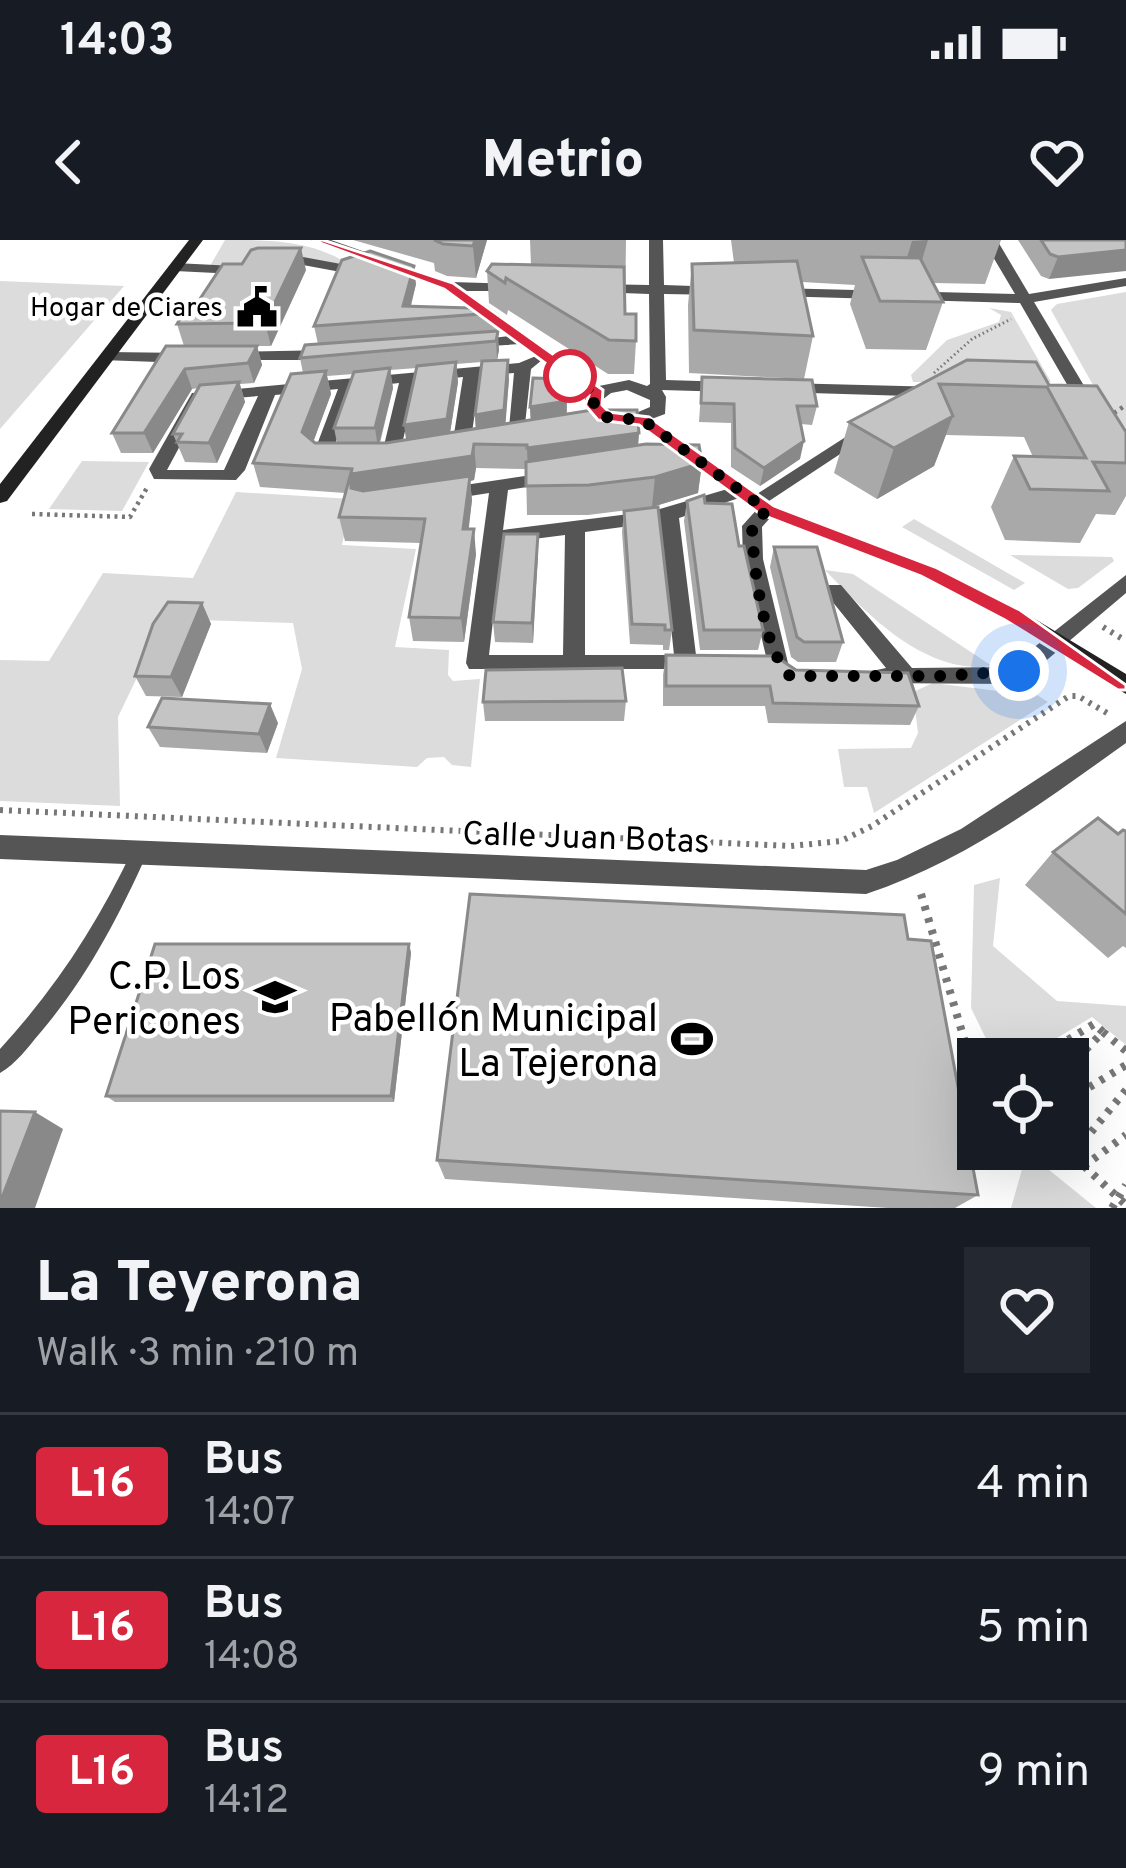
<!DOCTYPE html>
<html lang="en">
<head>
<meta charset="utf-8">
<style>
  body { margin:0; font-family:Overpass,sans-serif; background:#242831; color:#f1f3f6; height:100vh; display:flex; flex-direction:column; font-size:45px; white-space:nowrap }
  * { box-sizing:border-box; margin:0 }
  p { font-size:39px; color:#9ea1a6 }
  .icon { flex:none; width:66px; height:66px; fill:none; stroke:currentColor; stroke-width:2; stroke-linecap:round; stroke-linejoin:round }
  .map { position:relative; height:968px; overflow:hidden }
  .details { display:flex; flex-direction:column; background:#171b24; flex:1 }
  .details>* { flex:none }
  .badge { padding:0 24px; border-radius:9px; font-size:42px; line-height:78px }
  .controls { position:absolute; left:957px; top:798px; display:grid; gap:24px }
  .controls a { display:grid; place-items:center; width:132px; height:132px; border-radius:0px; background:#171b24; box-shadow:0 12px 48px #0002; font-size:60px }
  .you { position:absolute; width:60px; height:60px; margin:-30px; border:9px solid #fff; border-radius:50%; background:#1a73e8; box-shadow:0 0 0 18px #1a73e833 }
  .map>.badge { position:absolute; translate:-50% -50%; box-shadow:0 0 0 6px #fff }
  .round { display:grid; place-items:center; flex:none; width:126px; height:126px; border-radius:0px; background:#242831 }
  .head { display:flex; align-items:center; justify-content:space-between; height:204px; padding:0 36px }
  h1 { font-size:57px; font-weight:800; line-height:90px }
  ul { padding:0; list-style:none }
  li { display:flex; align-items:center; gap:36px; height:144px; padding:0 36px; border-top:3px solid #363941 }
  li div { flex:1 }
  li b { display:block; font-size:45px }
  li em { font-style:normal }
  li .badge { min-width:132px; font-weight:700; text-align:center }
  .status { display:flex; justify-content:space-between; align-items:center; height:84px; padding:0 60px; background:#171b24; direction:ltr }
  .status svg { height:33px; fill:currentColor }
  header { display:flex; justify-content:space-between; align-items:center; height:156px; padding:0 36px; background:#171b24; font-size:54px; font-weight:800 }
  .map>svg:first-child { display:block }
  .green { fill:#dcdcdc }
  .lines { fill:none; stroke-linecap:round; stroke-linejoin:round }
  .path-far3 { stroke:#777; stroke-width:3; stroke-dasharray:1.5 3; stroke-linecap:butt }
  .path-far2 { stroke:#777; stroke-width:4.5; stroke-dasharray:3 4.5; stroke-linecap:butt }
  .path-far1 { stroke:#777; stroke-width:6; stroke-dasharray:3 6; stroke-linecap:butt }
  .path { stroke:#777; stroke-width:8; stroke-dasharray:4.5 8; stroke-linecap:butt }
  .lane { fill:#555; fill-rule:evenodd }
  .street { fill:#555; fill-rule:evenodd }
  .secondary { fill:#222; fill-rule:evenodd }
  .wall { fill:#a9a9a9; fill-rule:evenodd }
  .shaded-wall { fill:#898989 }
  .building { fill:#c4c4c4; stroke:#898989; stroke-width:3 }
  .line { fill:#d7263d; stroke:#fff; stroke-width:3 }
  .walk { stroke:#000; stroke-width:12; stroke-dasharray:0 21.6 }
  .stop-dot { fill:#fff; stroke:#d7263d; stroke-width:6 }
  .labels { text-anchor:middle; stroke-width:9; stroke-linejoin:round; paint-order:stroke }
  .far-poi-label { font-size:27px; fill:#000; stroke:#fff; text-anchor:end }
  .street-label { font-size:33px; fill:#000; stroke:#fff }
  .near-poi-label { font-size:39px; fill:#000; stroke:#fff; text-anchor:end }
</style>
</head>
<body>
<div class="status"><b>14:03</b><svg viewBox="0 0 49 12"><path d="M0 12V9h3v3zM5 12V6h3v6zM10 12V3h3v9zM15 12V0h3v12zM26 1h20v11H26zM47 4h2v5h-2z"/></svg></div>
<header><svg class="icon" aria-label="back" viewBox="0 0 24 24"><path d="M15 5l-7 7 7 7"/></svg>Metrio<svg class="icon" aria-label="heart" viewBox="0 0 24 24"><path d="M12 20l-8-8c-3-5 5-10 8-4 3-6 11-1 8 4z"/></svg></header>
<div class="map">
<svg width="1126" height="968" viewBox="0 0 1126 968">
  <rect width="100%" height="100%" fill="#fff"/>
  <g class="green">
    <path d="M 225,0 C 273,0 312,0 352,26 L 305,18 L 210,26 Z"/>
    <polygon points="0,41 124,46 0,189"/>
    <polygon points="1126,52 1126,204 1051,70 1057,64"/>
    <polygon points="989,68 1011,72 1051,142 913,142 911,135 947,100 999,82 1001,75"/>
    <polygon points="82,221 149,222 122,271 49,269"/>
    <polygon points="236,252 352,259 342,305 416,309 395,407 449,410 448,435 453,441 480,439 471,527 452,525 444,517 427,518 417,527 276,518 302,429 293,383 165,379 118,477 120,566 0,561 0,420 49,421 103,333 193,338"/>
    <polygon points="914,279 1025,343 1014,350 902,287"/>
    <polygon points="1010,315 1112,317 1114,321 1078,348 1068,349"/>
    <path d="M 825,330 L 853,334 L 992,426 C 925,435 868,375 825,330 Z"/>
    <polygon points="933,443 1006,452 1023,446 1048,462 874,573 867,547 844,547 838,509 911,508 918,493 913,452"/>
    <polygon points="1000,638 993,706 1057,761 1126,766 1126,805 1092,777 1022,819 996,819 971,768 974,645"/>
    <polygon points="1027,912 1096,968 1011,968"/>
  </g>
  <g class="lines">
    <polyline class="path-far3" points="934,133 972,99 1011,79"/>
    <g class="path-far2">
      <polyline points="1114,173 1126,165"/>
      <polyline points="32,274 130,277 148,246"/>
    </g>
    <g class="path-far1">
      <polyline points="1103,387 1126,401"/>
      <polyline points="0,570 791,606 841,601 872,586 1069,456 1078,456 1112,476"/>
    </g>
    <g class="path">
      <polyline points="921,654 970,819 978,826"/>
      <polyline points="1103,792 1126,811"/>
      <polyline points="1036,819 1094,784 1103,792 1068,828"/>
      <polyline points="1126,850 1072,915 1084,926 1126,895"/>
      <polyline points="1068,860 1126,825"/>
      <polyline points="1084,926 1126,965"/>
      <polyline points="1112,968 1126,945"/>
    </g>
    <path class="lane" d="M 139,607 L 145,609 L 147,614 C 118,678 86,739 40,793 C 28,807 16,824 0,833 L 0,809 C 56,748 98,683 133,609 Z"/>
    <g class="street">
      <path d="M 311,0 L 331,0 L 451,42 L 523,44 L 525,47 L 518,51 L 465,51 L 599,146 L 629,140 L 647,146 L 650,144 L 649,54 L 595,52 L 588,48 L 595,44 L 649,45 L 649,0 L 663,0 L 664,45 L 722,47 L 729,51 L 722,55 L 664,54 L 666,140 L 731,142 L 739,147 L 731,152 L 662,150 L 666,157 L 665,174 L 630,187 L 591,175 L 585,159 L 589,154 L 542,120 L 531,129 L 523,203 L 511,203 L 508,199 L 514,133 L 480,136 L 470,207 L 461,212 L 452,207 L 463,137 L 416,142 L 399,218 L 390,223 L 381,218 L 399,143 L 355,148 L 332,213 L 346,218 C 339,226 319,226 312,218 L 338,149 L 275,155 L 245,230 L 236,240 L 154,239 L 149,229 L 192,153 L 519,123 L 536,116 L 520,104 L 461,108 L 461,102 L 509,96 L 444,49 ZM 627,150 L 650,160 L 650,167 L 629,176 L 604,168 L 602,160 L 611,153 ZM 258,156 L 224,230 L 167,230 L 204,161 Z"/>
      <polygon points="983,0 997,0 1029,54 1126,38 1126,46 1034,62 1126,216 1126,237 1117,231 1020,63 775,56 768,52 775,48 1015,54"/>
      <polygon points="262,17 303,17 352,26 358,20 369,28 357,35 303,25 263,25 236,34 175,31 168,27 175,23 235,26"/>
      <polygon points="107,112 187,113 195,118 187,123 101,120 99,117"/>
      <polygon points="228,112 331,110 339,115 331,120 222,120 222,114"/>
      <polygon points="784,143 941,147 949,152 941,157 778,152 776,148"/>
      <polygon points="869,182 875,183 875,191 763,265 774,266 777,270 762,287 763,319 788,423 777,431 769,429 743,319 742,286 760,266 746,261"/>
      <path d="M 558,231 L 567,237 L 565,241 L 508,250 L 503,290 L 653,271 L 741,245 L 748,247 L 748,255 L 679,278 L 696,415 L 705,423 L 702,429 L 469,429 L 466,423 L 489,253 L 438,261 L 429,255 L 438,249 ZM 660,282 L 674,415 L 585,415 L 585,292 ZM 565,295 L 563,415 L 489,415 L 502,303 Z"/>
      <polygon points="1126,335 1126,353 1022,441 1014,444 872,443 869,437 872,431 886,428 823,350 827,345 841,345 912,428 1009,427"/>
      <path d="M 1126,481 L 1126,503 C 1042,563 965,621 866,654 L 0,619 L 0,595 L 866,630 L 897,620 L 961,589 Z"/>
    </g>
    <g class="secondary">
      <polygon points="189,0 203,0 7,261 0,263 0,244"/>
      <polygon points="643,175 774,266 935,327 1020,370 1126,434 1126,454 1004,380 921,337 760,274 637,184 637,176"/>
    </g>
  </g>
  <g class="wall">
    <polygon points="353,0 487,0 476,38 447,36 435,31 434,23"/>
    <polygon points="530,0 626,0 625,74 636,101 634,134 608,134 508,70 507,75 489,63 487,31 531,25"/>
    <polygon points="731,0 1001,0 985,44 933,43 943,62 926,110 866,109 850,64 855,45 802,42 813,96 804,139 689,133 688,65 692,24 734,23"/>
    <polygon points="1018,0 1126,0 1049,39 1041,36"/>
    <polygon points="306,30 271,106 257,106 262,125 254,143 240,144 245,162 217,223 185,222 173,194 199,148 192,149 153,213 121,213 112,193 184,106 177,84 190,74"/>
    <path d="M 416,44 L 411,66 L 495,73 L 499,110 L 497,120 L 509,139 L 505,184 L 531,180 L 530,167 L 566,139 L 567,174 L 639,193 L 638,206 L 702,223 L 698,253 L 652,267 L 588,275 L 527,275 L 526,229 L 476,228 L 474,240 L 470,241 L 472,260 L 468,289 L 476,314 L 464,402 L 413,401 L 409,377 L 421,303 L 345,301 L 339,277 L 345,253 L 260,247 L 253,223 L 303,133 L 300,118 L 318,104 L 314,86 ZM 482,122 L 475,175 L 476,189 L 450,193 L 458,142 L 456,124 ZM 417,128 L 406,200 L 380,203 L 393,148 L 390,130 ZM 354,134 L 334,188 L 337,203 L 315,203 L 313,202 L 331,154 L 327,136 Z"/>
    <polygon points="967,120 1049,145 1126,192 1126,256 1115,275 1096,274 1080,303 1005,300 991,267 1014,216 1033,217 1024,197 946,195 934,226 877,259 834,233 849,182"/>
    <polygon points="702,137 817,166 812,185 801,184 800,219 760,246 731,227 731,183 699,182"/>
    <polygon points="687,261 705,263 739,306 763,390 758,410 700,410 684,281"/>
    <polygon points="624,271 672,390 669,410 663,410 663,405 630,404 622,292"/>
    <polygon points="538,294 533,403 495,402 493,382"/>
    <polygon points="774,307 843,402 836,422 798,422 791,417 770,327"/>
    <polygon points="202,363 211,384 182,457 146,456 135,436"/>
    <polygon points="666,415 796,430 919,466 910,485 768,483 765,466 663,466 663,435"/>
    <polygon points="626,461 624,481 485,481 483,462"/>
    <polygon points="278,483 267,513 160,507 148,487"/>
    <polygon points="1126,591 1126,708 1123,706 1108,718 1025,645 1053,612"/>
    <polygon points="908,699 978,955 955,968 888,968 445,939 437,920"/>
    <polygon points="409,704 411,713 394,862 115,862 106,856"/>
  </g>
  <g class="shaded-wall">
    <polygon points="475,0 487,0 476,38 473,6"/>
    <polygon points="928,0 915,43 898,47 912,1"/>
    <polygon points="301,8 306,30 271,106 265,83"/>
    <polygon points="1126,10 1126,31 1049,39 1058,17"/>
    <polygon points="414,26 416,44 407,80 403,66"/>
    <polygon points="498,91 499,110 497,120 496,101"/>
    <polygon points="257,106 262,125 254,143 248,123"/>
    <polygon points="508,120 509,139 505,190 476,195 475,175"/>
    <polygon points="456,122 458,142 449,199 407,206 404,185"/>
    <polygon points="390,128 393,148 378,208 375,188"/>
    <polygon points="185,129 192,149 153,213 144,193"/>
    <polygon points="326,131 331,154 308,216 302,192"/>
    <polygon points="239,142 245,162 217,223 209,203"/>
    <polygon points="567,161 566,181 531,187 530,167"/>
    <polygon points="953,176 934,226 877,259 894,208"/>
    <polygon points="639,193 637,217 528,233 527,208"/>
    <polygon points="804,201 800,219 760,246 764,228"/>
    <polygon points="474,204 476,228 474,240 470,241 472,260 466,313 463,289 357,258 351,248 351,234"/>
    <polygon points="702,223 698,253 652,267 655,237"/>
    <polygon points="474,289 476,314 464,402 461,378"/>
    <polygon points="538,294 538,315 533,403 532,383"/>
    <polygon points="202,363 211,384 182,457 171,437"/>
    <polygon points="270,464 278,483 267,513 259,494"/>
    <polygon points="409,704 411,713 394,862 391,856"/>
    <polygon points="35,872 63,889 35,968 0,968 0,963"/>
  </g>
  <g class="building">
    <polygon points="434,0 475,0 473,6 443,4"/>
    <polygon points="1041,0 1126,0 1126,10 1058,17 1050,14"/>
    <polygon points="258,8 301,8 265,83 177,84 183,74 190,74 223,24 242,24 251,10"/>
    <polygon points="370,11 414,26 403,66 471,68 476,60 495,73 314,86 342,20"/>
    <polygon points="862,17 920,18 943,62 880,61"/>
    <polygon points="797,21 813,96 694,90 692,24"/>
    <polygon points="492,24 624,27 625,74 636,74 636,101 609,100 506,38 505,43 487,31"/>
    <polygon points="498,91 496,101 300,118 305,105"/>
    <polygon points="166,106 257,106 248,123 185,129 144,193 112,193"/>
    <polygon points="508,120 504,170 475,175 482,121"/>
    <polygon points="967,120 1036,122 1049,145 1097,146 1126,192 1126,223 1093,222 1109,251 1030,249 1014,216 1086,218 1047,147 939,144 953,176 894,208 849,182"/>
    <polygon points="456,122 447,179 404,185 417,126"/>
    <polygon points="390,128 375,188 334,188 354,132"/>
    <polygon points="326,131 302,192 315,203 386,203 592,170 637,170 639,193 527,208 527,205 474,204 472,216 351,234 351,248 363,251 470,236 463,289 474,289 461,378 409,377 425,279 339,277 352,229 253,223 291,134"/>
    <polygon points="702,137 812,140 817,166 797,166 804,201 764,228 735,208 734,164 701,163"/>
    <polygon points="533,138 566,139 567,161 530,167"/>
    <polygon points="239,142 209,203 177,202 182,194 173,194 200,145"/>
    <polygon points="646,204 699,205 702,223 655,237 589,245 526,246 526,222"/>
    <polygon points="704,255 705,263 732,264 739,306 744,306 763,390 704,390 687,261"/>
    <polygon points="658,267 672,390 665,390 665,385 632,384 624,271"/>
    <polygon points="504,294 538,294 532,383 493,382"/>
    <polygon points="774,307 817,307 843,402 804,402 797,397"/>
    <polygon points="168,362 202,363 171,437 135,436 153,384"/>
    <polygon points="666,415 775,416 796,430 908,433 919,466 773,463 770,446 666,446"/>
    <polygon points="622,428 626,461 483,462 486,430"/>
    <polygon points="162,458 270,464 259,494 148,487"/>
    <polygon points="1098,578 1118,594 1123,590 1126,591 1126,674 1053,612"/>
    <polygon points="470,654 904,675 908,699 931,701 978,955 437,920"/>
    <polygon points="155,704 409,704 391,856 106,856"/>
    <polygon points="0,871 35,872 0,963"/>
  </g>
  <polygon class="line" points="312,0 323,0 453,43 603,150 602,165 609,172 649,177 774,266 935,327 1020,370 1126,445 1126,450 1118,450 1005,380 921,336 760,274 639,185 598,180 585,165 589,155 444,49"/>
  <g class="lines">
    <path class="walk" d="M 570,136 L 598,154 L 593,165 L 604,177 L 643,180 L 767,270 L 752,286 C 753,324 763,410 790,436 L 942,436 L 1019,431"/>
  </g>
  <defs>
    <g id="civic-bare" transform="scale(3.24)"><path d="M-.6-6.5H3V-4.5H.6V-3L4-1V1h2V6H-6V1h2V-1L-.6-3ZM-1.2 2.5V6h2.4V2.5Z" fill="#000" stroke="#fff" stroke-width="2.5" paint-order="stroke"/></g>
    <g id="school-bare" transform="scale(3.24)"><path d="M0-5L7-2L0 1L-7-2ZM-4 1L0 2.5L4 1V4Q0 6-4 4Z" fill="#000" stroke="#fff" stroke-width="2.5" paint-order="stroke"/></g>
    <g id="stadium-bare" transform="scale(3.24)"><path d="M0-5a6.5 5 0 1 0 0 10a6.5 5 0 1 0 0-10ZM-3.5-1.8h7v3.6h-7Z" fill="#000" stroke="#fff" stroke-width="2.5" paint-order="stroke"/></g>
  </defs>
  <g fill-rule="evenodd">
    <use href="#civic-bare" x="257" y="67"/>
    <use href="#school-bare" x="275" y="757"/>
    <use href="#stadium-bare" x="692" y="799"/>
  </g>
  <circle class="stop-dot" cx="570" cy="136" r="24"/>
  <g class="labels">
    <g class="far-poi-label">
      <text x="223" y="76">Hogar de Ciares</text>
    </g>
    <g class="street-label">
      <text transform="translate(586 596) rotate(2)" y="12">Calle Juan Botas</text>
    </g>
    <g class="near-poi-label">
      <text x="241" y="749">C.P. Los<tspan x="241" dy="45">Pericones</tspan></text>
      <text x="658" y="791">Pabellón Municipal<tspan x="658" dy="45">La Tejerona</tspan></text>
    </g>
  </g>
</svg>
<div class="controls">
<a><svg class="icon" aria-label="locate" viewBox="0 0 24 24"><circle cx="12" cy="12" r="6"/><path d="M12 2v4M12 18v4M2 12h4M18 12h4"/></svg></a>
</div>
<div class="you" style="left:1019px;top:431px"></div>
</div>
<section class="details">
<div class="head"><div><h1>La Teyerona</h1><p>Walk · 3 min · 210 m</p></div><a class="round"><svg class="icon" aria-label="heart" viewBox="0 0 24 24"><path d="M12 20l-8-8c-3-5 5-10 8-4 3-6 11-1 8 4z"/></svg></a></div>
<ul>
<li><span class="badge" style="background:#d7263d;color:#fff">L16</span><div><b>Bus</b><p>14:07</p></div><em>4 min</em></li>
<li><span class="badge" style="background:#d7263d;color:#fff">L16</span><div><b>Bus</b><p>14:08</p></div><em>5 min</em></li>
<li><span class="badge" style="background:#d7263d;color:#fff">L16</span><div><b>Bus</b><p>14:12</p></div><em>9 min</em></li>
</ul>
</section>
</body>
</html>
